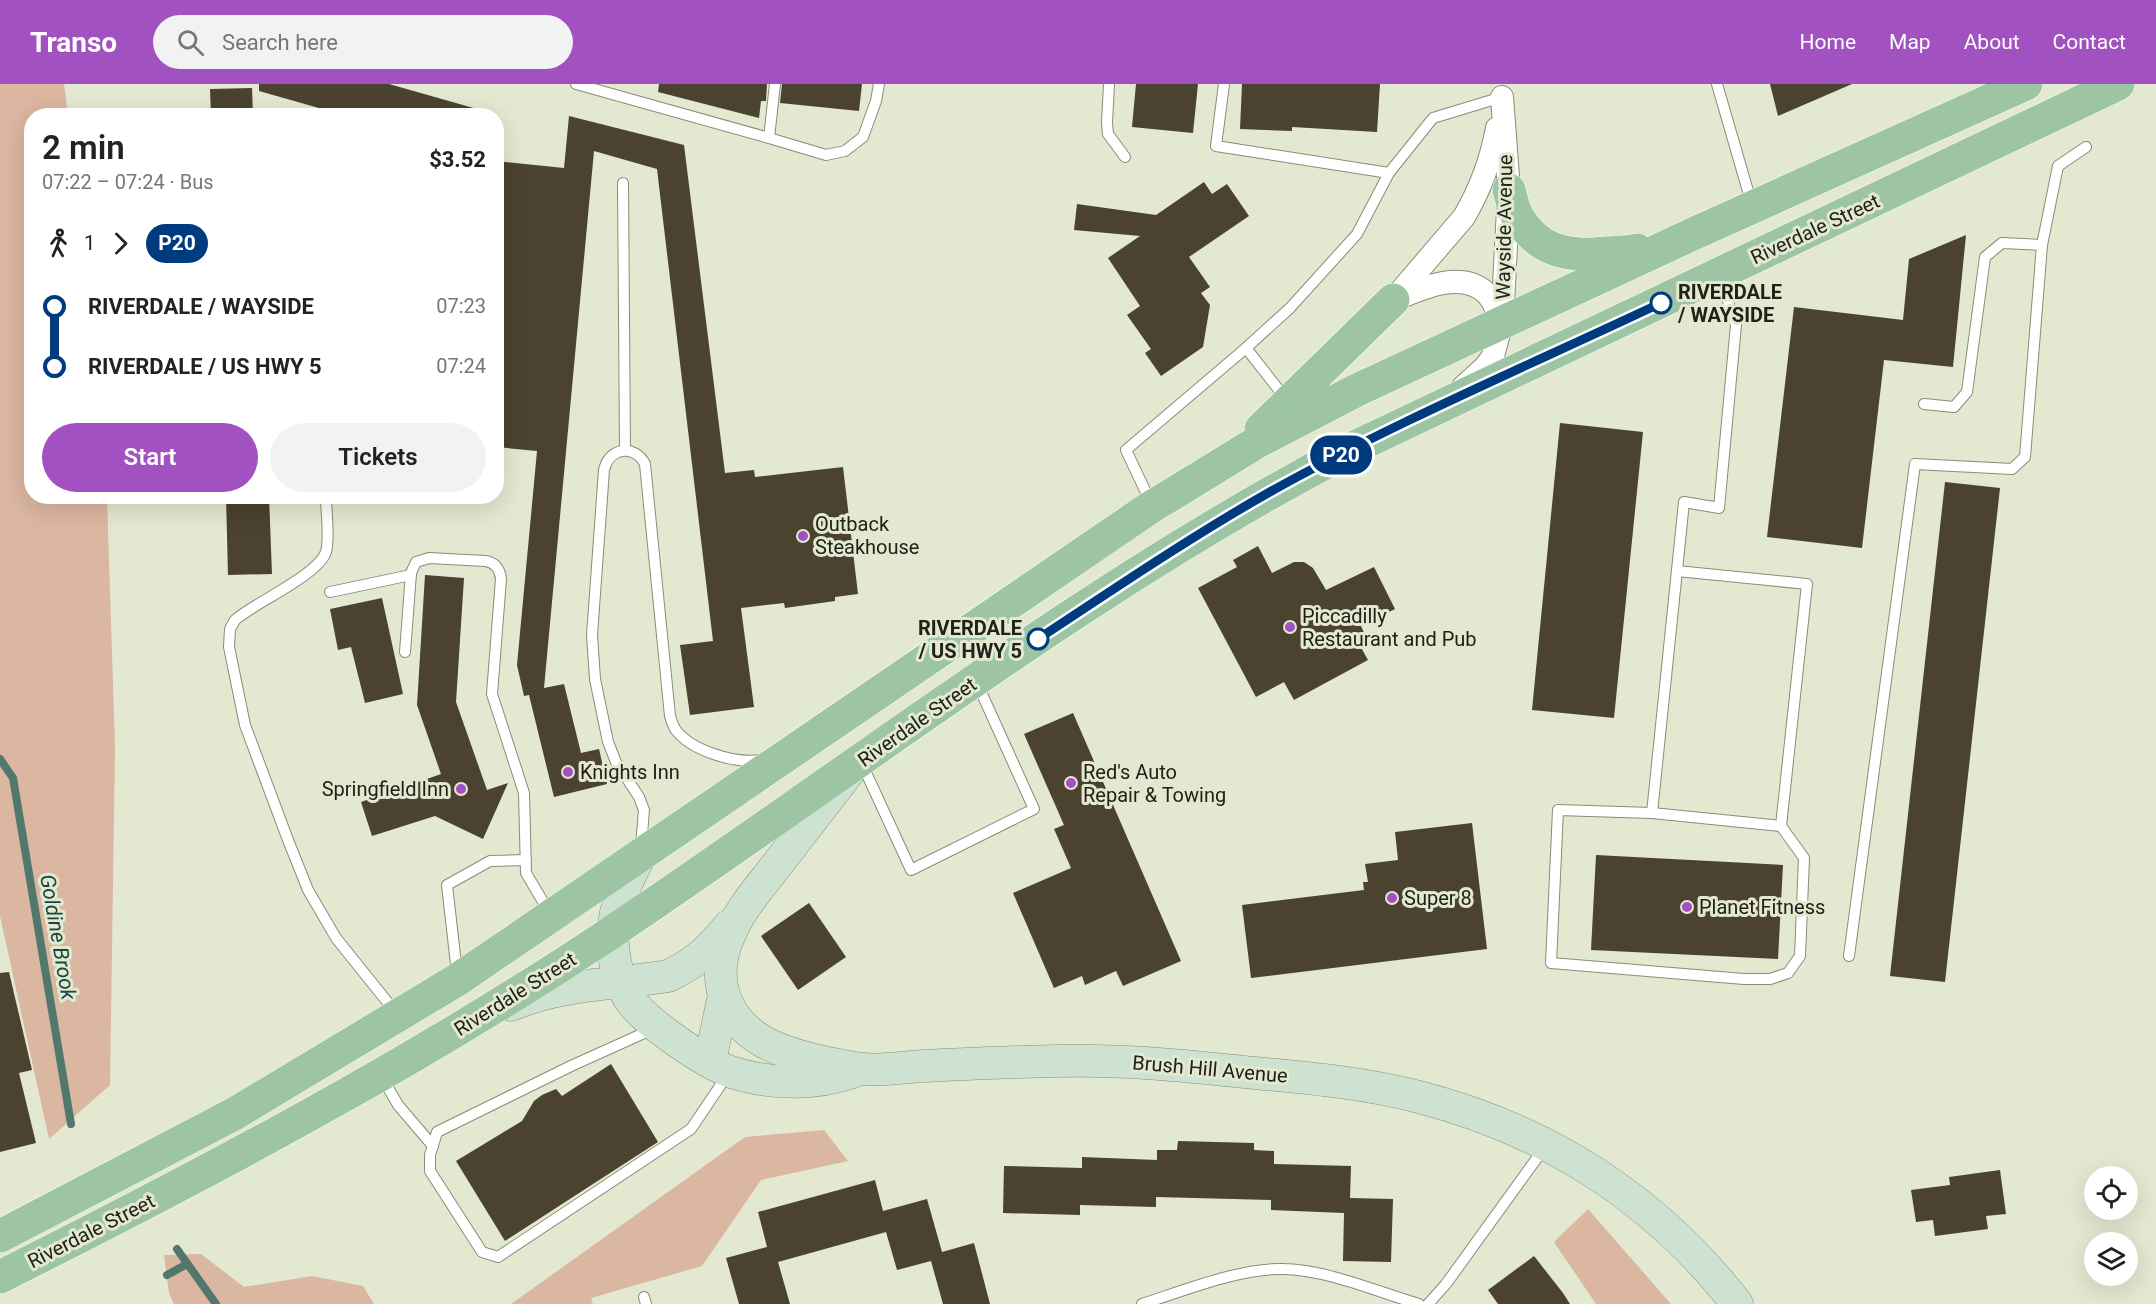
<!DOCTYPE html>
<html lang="en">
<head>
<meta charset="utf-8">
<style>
  body { margin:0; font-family:Roboto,sans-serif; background:#f2f2f2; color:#222; height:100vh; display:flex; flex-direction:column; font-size:22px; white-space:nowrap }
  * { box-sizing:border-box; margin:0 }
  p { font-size:20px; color:#767676 }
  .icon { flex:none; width:33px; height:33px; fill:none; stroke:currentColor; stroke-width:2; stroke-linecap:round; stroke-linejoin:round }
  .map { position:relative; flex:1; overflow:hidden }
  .sheet { position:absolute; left:24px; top:24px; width:480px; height:396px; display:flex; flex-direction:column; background:#fff; border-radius:24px; box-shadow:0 6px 24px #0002 }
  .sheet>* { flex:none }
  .badge { padding:0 12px; border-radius:20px; font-size:21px; line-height:39px }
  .tools { position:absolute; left:2084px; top:1082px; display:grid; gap:12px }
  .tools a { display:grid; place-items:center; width:54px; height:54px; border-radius:50%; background:#fff; box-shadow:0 6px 24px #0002; font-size:30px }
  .map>.badge { position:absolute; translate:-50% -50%; box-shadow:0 0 0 3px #fff }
  .legs { display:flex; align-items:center; gap:9px; height:66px; padding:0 18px; font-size:20px }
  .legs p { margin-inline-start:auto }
  .overview { display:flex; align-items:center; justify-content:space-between; height:102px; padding:0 18px }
  h1 { font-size:33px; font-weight:600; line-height:45px }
  .primary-button { display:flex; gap:12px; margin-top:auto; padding:12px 18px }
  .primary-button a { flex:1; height:69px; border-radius:36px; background:#a251c1; color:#fff; font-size:24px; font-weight:600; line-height:69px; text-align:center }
  .primary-button a+a { background:#f2f2f2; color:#222 }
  ul { padding:0 18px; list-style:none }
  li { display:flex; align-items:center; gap:21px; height:60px; font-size:22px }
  li i { display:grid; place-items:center; width:9px; height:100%; margin:0 8px; background:currentColor }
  li i::after { content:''; width:15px; height:15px; margin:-8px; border:4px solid; border-radius:50%; background:#fff }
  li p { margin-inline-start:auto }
  li:first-child i { background:linear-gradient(#0000 50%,currentColor 0) }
  li:last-child i { background:linear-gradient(currentColor 50%,#0000 0) }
  header { display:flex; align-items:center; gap:36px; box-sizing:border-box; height:84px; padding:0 30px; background:#a251c1; color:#fff }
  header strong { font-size:28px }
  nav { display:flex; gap:33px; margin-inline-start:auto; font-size:21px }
  .search { width:420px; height:54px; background:#f2f2f2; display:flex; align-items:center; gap:15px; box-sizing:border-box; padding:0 21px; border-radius:33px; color:#767676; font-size:22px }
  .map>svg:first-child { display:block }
  .green { fill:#dbb6a1 }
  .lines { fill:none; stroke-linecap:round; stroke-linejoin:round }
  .stream { stroke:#52786e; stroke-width:8 }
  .building { fill:#4b4230 }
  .lane-casing { stroke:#898d78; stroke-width:12 }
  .street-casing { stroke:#898d78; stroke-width:24 }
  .secondary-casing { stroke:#898d78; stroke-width:33 }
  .primary-casing { stroke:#fff; stroke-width:34 }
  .lane { stroke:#fff; stroke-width:10 }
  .street { stroke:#fff; stroke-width:22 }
  .secondary { stroke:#cee2d2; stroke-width:32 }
  .primary { stroke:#9dc5a4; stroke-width:33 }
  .line-1-casing { stroke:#fff; stroke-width:14 }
  .line-1 { stroke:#003b80; stroke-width:9 }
  .stop-1-dot { fill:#fff; stroke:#003b80; stroke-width:3 }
  .poi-dot { fill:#a251c1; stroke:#e3e8d0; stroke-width:2 }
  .labels { text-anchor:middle; stroke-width:6; stroke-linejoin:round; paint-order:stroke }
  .street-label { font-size:20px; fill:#202219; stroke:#e3e8d0 }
  .stop-label { font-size:20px; font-weight:bold; fill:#202219; stroke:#e3e8d0; text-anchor:start }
  .poi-label { font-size:20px; fill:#202219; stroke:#e3e8d0; text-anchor:start }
  .water-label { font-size:21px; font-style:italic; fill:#174740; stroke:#e3e8d0 }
</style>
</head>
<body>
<header>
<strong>Transo</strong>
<div class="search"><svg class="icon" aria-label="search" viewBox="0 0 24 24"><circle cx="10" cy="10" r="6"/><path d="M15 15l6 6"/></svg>Search here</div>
<nav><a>Home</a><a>Map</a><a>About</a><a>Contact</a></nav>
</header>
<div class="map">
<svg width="2156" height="1220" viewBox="0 0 2156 1220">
  <rect width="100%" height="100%" fill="#e3e8d0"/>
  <g class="green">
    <polygon points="0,0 64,0 68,31 32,32 32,412 107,413 115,663 110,1001 49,1055 0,832"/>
    <polygon points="824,1046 848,1077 761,1096 702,1182 591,1214 593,1220 511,1220 745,1053"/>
    <polygon points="1588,1125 1671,1220 1596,1220 1554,1158"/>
    <polygon points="201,1170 244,1203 312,1192 363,1202 374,1220 174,1220 169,1209 164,1171"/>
  </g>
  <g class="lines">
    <g class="stream">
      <polyline points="0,675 13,694 71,1040"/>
      <polyline points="177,1165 216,1220"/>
      <polyline points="167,1191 187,1180"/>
    </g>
  </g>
  <g class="building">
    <polygon points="259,0 389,0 477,25 476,32 347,32 259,7"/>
    <polygon points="659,0 767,0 766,17 761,17 759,34 658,8"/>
    <polygon points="782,0 862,0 859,27 780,19"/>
    <polygon points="1136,0 1198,0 1193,49 1132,43"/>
    <polygon points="1242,0 1380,0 1377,48 1292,43 1292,47 1240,45"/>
    <polygon points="1770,0 1852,0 1778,32"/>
    <polygon points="252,4 253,32 211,32 210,5"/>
    <polygon points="569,32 684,61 725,389 754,386 755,393 843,383 858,510 835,513 835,517 785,524 784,519 741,524 754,623 690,631 680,561 713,557 657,85 594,67 544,604 564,600 581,669 599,665 607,700 554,713 529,611 524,612 517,581 537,367 496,363 496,77 564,84"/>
    <polygon points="1204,98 1212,110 1227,100 1249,132 1189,173 1210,203 1201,209 1210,221 1203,263 1161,292 1145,269 1151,265 1127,231 1140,222 1108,174 1140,152 1074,146 1077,120 1156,131"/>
    <polygon points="1966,151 1953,283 1884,276 1862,464 1767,453 1794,223 1903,236 1909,175"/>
    <polygon points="1560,339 1643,348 1614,634 1532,626"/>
    <polygon points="1945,398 2000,404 1945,898 1890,892"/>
    <polygon points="226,412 269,412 272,490 228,491"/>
    <polygon points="1258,462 1272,489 1294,478 1304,478 1313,484 1326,506 1374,483 1395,525 1361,542 1366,553 1358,558 1368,576 1294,616 1284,598 1256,613 1198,504 1237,483 1233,476"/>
    <polygon points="425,491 464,494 456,618 487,706 508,699 483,755 435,732 372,752 361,718 441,690 417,621"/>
    <polygon points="382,514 403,610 365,619 351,563 338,566 330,525"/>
    <polygon points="1073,629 1181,877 1123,902 1116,887 1085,901 1082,892 1054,904 1013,809 1071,784 1054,745 1064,741 1024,650"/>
    <polygon points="1472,739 1487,865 1251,894 1242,821 1364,806 1363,798 1368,798 1365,780 1398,776 1395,748"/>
    <polygon points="1596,771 1783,781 1778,875 1591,866"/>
    <polygon points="809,819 846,873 798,906 761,852"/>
    <polygon points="9,888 32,986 19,989 36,1059 0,1068 0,889"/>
    <polygon points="611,980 658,1058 505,1157 456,1077 522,1037 534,1017 542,1011 556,1005 562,1012"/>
    <polygon points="1178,1057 1254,1059 1254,1066 1274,1067 1274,1080 1351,1082 1350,1114 1393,1115 1391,1178 1343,1177 1344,1129 1271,1126 1271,1116 1156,1113 1156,1123 1080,1121 1080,1131 1003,1129 1004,1082 1082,1084 1082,1073 1157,1076 1157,1066 1177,1066"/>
    <polygon points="2000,1086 2006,1130 1986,1132 1988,1145 1935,1152 1933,1136 1916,1138 1911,1106 1950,1101 1949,1093"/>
    <polygon points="875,1096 883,1127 927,1115 942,1168 974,1159 990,1220 943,1220 931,1177 897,1186 886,1148 778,1178 790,1220 739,1220 726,1174 767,1163 758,1128"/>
    <polygon points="1534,1172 1563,1209 1570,1220 1498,1220 1488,1206"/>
  </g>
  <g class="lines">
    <g class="lane-casing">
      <g id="lane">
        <polyline points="576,0 769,54 775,0"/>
        <polyline points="1109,0 1107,39 1108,50 1125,73"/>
        <polyline points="1224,0 1216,62 1389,89 1357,150 1290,224 1246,264 1286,315"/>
        <polyline points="1717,0 1752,121"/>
        <polyline points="769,54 826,71 845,67 863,53 876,17 879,0"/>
        <polyline points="1389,89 1433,34 1502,13"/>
        <polyline points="623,99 625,366"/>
        <polyline points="1924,320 1954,323 1967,308 1985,173 2002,159 2042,161 2058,82 2086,63"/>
        <path d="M 326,412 C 326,428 330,454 326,468 C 318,491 256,518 235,536 L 230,545 L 229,563 L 245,641 L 288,756 L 308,806 L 336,854 L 397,930"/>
        <polyline points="1151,419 1126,366 1246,264"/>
        <polyline points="1677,487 1807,500 1781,742 1804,774 1800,872 1788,889 1770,895 1744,895 1551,879 1558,726 1652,729 1684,418 1719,424 1736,241 1720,194"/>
        <polyline points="330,508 411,491"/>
        <path d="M 405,568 L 411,489 L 416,478 L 429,474 L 485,477 C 495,478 500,485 501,495 L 492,610 L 524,709 L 526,789 L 549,828"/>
        <polyline points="862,680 911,786 1034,725 977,599"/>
        <polyline points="1652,729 1781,742"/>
        <path d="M 641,762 L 644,726 L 639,713 L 616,678 L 608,658 L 595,595 L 592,551 L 604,386 C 609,363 635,360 645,380 L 670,632 C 671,636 673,641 675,645 C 691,667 735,680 761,676"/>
        <polyline points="1849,872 1915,380 2012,385 2025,373 2042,161"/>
        <polyline points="457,889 447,801 490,777 526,776"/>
        <polyline points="653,945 571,982 437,1048 430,1071 430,1087 482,1168 498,1173 691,1045 728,990"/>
        <polyline points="383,995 398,1021 433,1062"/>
        <polyline points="644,1213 646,1220"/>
        <path d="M 1142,1220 C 1183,1207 1242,1183 1285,1185 C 1327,1186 1378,1208 1419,1220"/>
        <polyline points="1428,1220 1446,1200 1545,1063"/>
      </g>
    </g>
    <g class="street-casing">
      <g id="street">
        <path d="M 1393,216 L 1464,133 C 1481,104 1491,77 1497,44"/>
        <path d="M 1394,216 C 1420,205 1460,186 1485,208 C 1493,215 1497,226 1501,236"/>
        <polyline points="1463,303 1486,282 1493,272 1502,238 1509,106 1502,13"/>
      </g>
    </g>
    <g class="secondary-casing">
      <g id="secondary">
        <path d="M 848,689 C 824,720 800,751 776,782 C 760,803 740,825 730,850 C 721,869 718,891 724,911 C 739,957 785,970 828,979 C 839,981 851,984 862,985 C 882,987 904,983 924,982 C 968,980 1011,978 1055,977 C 1123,975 1188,982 1255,989 C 1310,994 1365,999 1419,1013 C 1547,1046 1656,1115 1737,1220"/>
        <path d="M 640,771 C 626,801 611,826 613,861 C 614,879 620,903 631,917 C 648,940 705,979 731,988 C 771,1001 814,1001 853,988"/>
        <path d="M 511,921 C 564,899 613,901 668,892 C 696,879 710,865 729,842"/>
        <polyline points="710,977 724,911"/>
      </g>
    </g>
    <g class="primary-casing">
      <g id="primary">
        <path d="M 1509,106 C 1512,115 1513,125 1518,133 C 1539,169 1571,173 1608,169 C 1618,168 1628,168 1637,166"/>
        <polyline points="1261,345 1393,216"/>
        <polyline points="0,1152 234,1030 457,896 1148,425 1259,357 1357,306 1693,150 2026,0"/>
        <path d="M 0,1193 C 209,1088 417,978 612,848 C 857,684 1091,500 1353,364 L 2118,0"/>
      </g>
    </g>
    <use href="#lane" class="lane"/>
    <use href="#street" class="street"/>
    <use href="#secondary" class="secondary"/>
    <use href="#primary" class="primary"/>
  </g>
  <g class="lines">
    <g class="line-1-casing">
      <path id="line-1" d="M 1038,555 C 1114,505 1189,454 1268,409 C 1395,338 1530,281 1661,219"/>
    </g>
    <use href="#line-1" class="line-1"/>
  </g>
  <g class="stop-1-dot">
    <circle cx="1661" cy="219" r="10"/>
    <circle cx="1038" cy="555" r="10"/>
  </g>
  <g class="poi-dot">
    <circle cx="803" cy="452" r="6"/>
    <circle cx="1290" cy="543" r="6"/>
    <circle cx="568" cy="688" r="6"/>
    <circle cx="1071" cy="699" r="6"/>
    <circle cx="461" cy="705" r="6"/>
    <circle cx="1392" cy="814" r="6"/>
    <circle cx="1687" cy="823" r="6"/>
  </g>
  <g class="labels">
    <g class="street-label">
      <text transform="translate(1504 143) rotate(-89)" y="7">Wayside Avenue</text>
      <text transform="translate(1815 145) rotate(-25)" y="7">Riverdale Street</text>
      <text transform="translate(917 638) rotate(-35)" y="7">Riverdale Street</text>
      <text transform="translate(515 910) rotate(-32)" y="7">Riverdale Street</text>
      <text transform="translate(1210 985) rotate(5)" y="7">Brush Hill Avenue</text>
      <text transform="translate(91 1147) rotate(-27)" y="7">Riverdale Street</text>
    </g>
    <g class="stop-label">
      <text x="1678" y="215">RIVERDALE<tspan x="1678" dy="23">/ WAYSIDE</tspan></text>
      <text x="1022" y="551" text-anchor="end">RIVERDALE<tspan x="1022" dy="23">/ US HWY 5</tspan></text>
    </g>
    <g class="poi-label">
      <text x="815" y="447">Outback<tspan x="815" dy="23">Steakhouse</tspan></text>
      <text x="1302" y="539">Piccadilly<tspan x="1302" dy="23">Restaurant and Pub</tspan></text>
      <text x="580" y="695">Knights Inn</text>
      <text x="1083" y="695">Red's Auto<tspan x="1083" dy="23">Repair &amp; Towing</tspan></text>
      <text x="449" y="712" text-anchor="end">Springfield Inn</text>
      <text x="1404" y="821">Super 8</text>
      <text x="1699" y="830">Planet Fitness</text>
    </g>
    <g class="water-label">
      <text transform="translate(58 853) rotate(80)" y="7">Goldine Brook</text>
    </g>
  </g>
</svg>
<div class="tools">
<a><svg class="icon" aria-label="locate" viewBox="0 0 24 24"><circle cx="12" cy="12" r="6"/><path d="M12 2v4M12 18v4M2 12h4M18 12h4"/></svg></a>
<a><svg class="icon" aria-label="layers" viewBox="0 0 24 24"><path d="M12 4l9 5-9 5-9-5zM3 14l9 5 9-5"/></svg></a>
</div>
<b class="badge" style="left:1341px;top:371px;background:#003b80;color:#fff">P20</b>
<section class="sheet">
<div class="overview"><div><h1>2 min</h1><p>07:22 – 07:24 · Bus</p></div><b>$3.52</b></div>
<div class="legs"><svg class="icon" aria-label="walk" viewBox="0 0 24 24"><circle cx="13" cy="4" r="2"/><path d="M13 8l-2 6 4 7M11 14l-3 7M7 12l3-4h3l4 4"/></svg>1<svg class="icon" aria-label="forward" viewBox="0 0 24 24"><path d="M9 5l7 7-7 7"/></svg><b class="badge" style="background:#003b80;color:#fff">P20</b></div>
<ul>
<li><i style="color:#003b80"></i><b>RIVERDALE / WAYSIDE</b><p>07:23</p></li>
<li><i style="color:#003b80"></i><b>RIVERDALE / US HWY 5</b><p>07:24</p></li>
</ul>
<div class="primary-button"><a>Start</a><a>Tickets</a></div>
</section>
</div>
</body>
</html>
